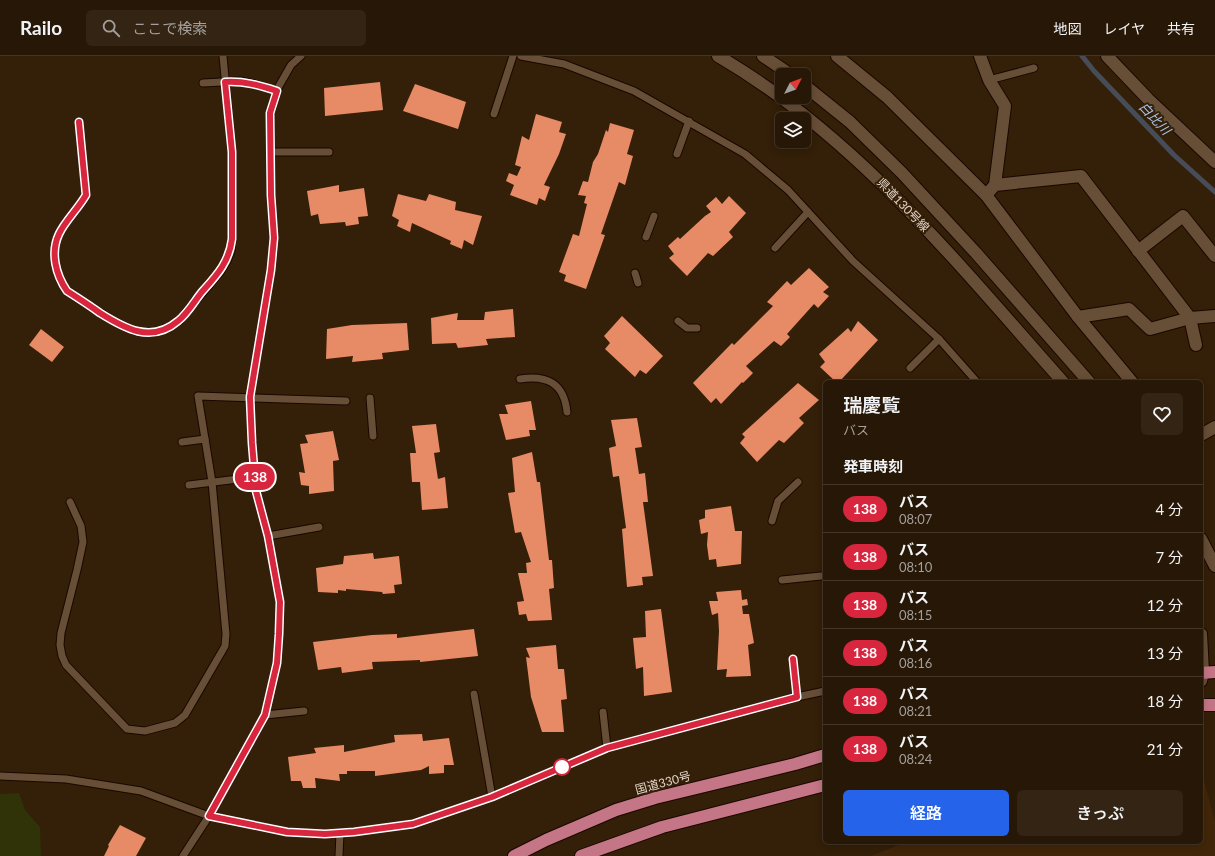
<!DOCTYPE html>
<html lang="ja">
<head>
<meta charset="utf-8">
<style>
  body { margin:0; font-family:Lato,"Noto Sans JP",sans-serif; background:#332414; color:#f1f3f6; height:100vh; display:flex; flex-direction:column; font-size:15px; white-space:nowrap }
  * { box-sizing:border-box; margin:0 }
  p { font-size:13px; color:#a49f9b }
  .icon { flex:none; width:22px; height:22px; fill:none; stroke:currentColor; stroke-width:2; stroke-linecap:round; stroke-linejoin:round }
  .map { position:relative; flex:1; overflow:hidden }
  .drawer { position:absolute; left:823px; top:324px; width:380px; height:464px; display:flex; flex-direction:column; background:#271706; border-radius:6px; box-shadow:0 2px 10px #0003,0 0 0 1px #433628 }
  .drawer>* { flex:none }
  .badge { padding:0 8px; border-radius:13px; font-size:14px; line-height:26px }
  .needle { width:26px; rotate:48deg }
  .controls { position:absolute; left:775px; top:12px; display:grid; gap:8px }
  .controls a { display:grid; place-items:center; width:36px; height:36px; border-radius:6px; background:#271706; box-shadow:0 2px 10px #0003,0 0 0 1px #433628; font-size:20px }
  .map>.badge { position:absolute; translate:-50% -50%; box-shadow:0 0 0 2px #fff }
  h2 { padding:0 20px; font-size:15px; line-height:36px }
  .round { display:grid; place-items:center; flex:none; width:42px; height:42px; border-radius:6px; background:#332414 }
  .summary { display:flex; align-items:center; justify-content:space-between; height:68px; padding:0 20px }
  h1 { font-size:19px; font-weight:600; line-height:30px }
  .action { display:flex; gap:8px; margin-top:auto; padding:8px 20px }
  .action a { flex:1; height:46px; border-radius:6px; background:#2563eb; color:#fff; font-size:16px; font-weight:600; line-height:46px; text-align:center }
  .action a+a { background:#332414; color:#f1f3f6 }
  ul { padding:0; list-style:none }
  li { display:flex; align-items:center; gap:12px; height:48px; padding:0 20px; border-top:1px solid #433628 }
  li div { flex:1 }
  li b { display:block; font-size:15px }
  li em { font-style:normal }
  li .badge { min-width:44px; font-weight:700; text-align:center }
  header { display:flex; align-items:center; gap:24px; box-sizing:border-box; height:56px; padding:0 20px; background:#271706; border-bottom:1px solid #433628 }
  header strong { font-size:19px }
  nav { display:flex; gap:22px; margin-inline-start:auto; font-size:14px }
  .search { width:280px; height:36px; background:#332414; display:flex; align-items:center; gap:10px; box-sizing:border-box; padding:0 14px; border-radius:6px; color:#a49f9b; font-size:15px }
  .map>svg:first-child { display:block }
  .built { fill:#422609 }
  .green { fill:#2f3307 }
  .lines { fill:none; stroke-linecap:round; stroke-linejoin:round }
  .stream { stroke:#464d58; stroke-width:5 }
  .building { fill:#e78b67 }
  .lane-casing { stroke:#1b0700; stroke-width:9 }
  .street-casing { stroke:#1b0700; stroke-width:14 }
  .secondary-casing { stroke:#1b0700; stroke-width:14 }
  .highway-casing { stroke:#1b0700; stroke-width:14 }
  .lane { stroke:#674e37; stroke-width:7 }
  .street { stroke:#674e37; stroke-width:12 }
  .secondary { stroke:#674e37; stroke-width:12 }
  .highway { stroke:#c47686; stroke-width:12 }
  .line-casing { stroke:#fff; stroke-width:9 }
  .line { stroke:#d7263d; stroke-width:6 }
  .stop-dot { fill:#fff; stroke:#d7263d; stroke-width:2 }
  .labels { text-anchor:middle; stroke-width:4; stroke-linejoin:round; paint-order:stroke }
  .street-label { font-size:12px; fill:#e3d4c7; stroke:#341f08 }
  .water-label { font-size:13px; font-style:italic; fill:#aac7ed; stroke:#341f08 }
</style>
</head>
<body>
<header>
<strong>Railo</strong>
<div class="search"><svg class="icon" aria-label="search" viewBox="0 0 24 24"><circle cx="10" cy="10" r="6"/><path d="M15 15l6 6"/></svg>ここで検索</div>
<nav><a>地図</a><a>レイヤ</a><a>共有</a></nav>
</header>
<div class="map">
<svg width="1215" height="800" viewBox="0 0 1215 800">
  <rect width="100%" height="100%" fill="#341f08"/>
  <polygon class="built" points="1201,713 1215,765 1215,800 871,800 906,786 1201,786"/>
  <polygon class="green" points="19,737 25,754 40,771 41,800 0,800 0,738"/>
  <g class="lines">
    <polyline class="stream" points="1082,0 1094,15 1174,99 1215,136"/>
  </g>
  <g class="building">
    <polygon points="380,26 383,54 325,60 324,32"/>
    <polygon points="415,28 466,46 458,73 403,55"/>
    <polygon points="536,58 562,66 559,76 566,78 559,98 544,129 550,131 545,145 539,142 537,149 510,139 514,129 506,125 509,117 517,120 521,111 515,109 522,80 529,84"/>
    <polygon points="610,67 634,74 627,98 633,100 625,129 619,126 601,178 605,179 586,233 564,225 566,219 559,216 573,178 579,180 587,148 584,147 586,140 578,139 583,125 588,126 593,106 598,98 606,74 608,76"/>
    <polygon points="339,129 339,136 364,132 368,160 358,161 359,168 346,170 345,166 320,168 318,158 311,160 307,135"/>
    <polygon points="398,138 426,145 429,138 456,146 455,154 482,160 473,189 464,184 462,193 450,188 451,185 412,167 410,176 397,170 399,164 392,160"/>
    <polygon points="729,140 746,157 729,176 733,181 713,200 708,197 687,220 669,202 674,198 668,190 678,181 680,183 705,160 711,156 706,150 716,141 722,148"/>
    <polygon points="809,212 829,231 823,236 829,240 818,252 814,248 787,278 790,281 781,290 774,285 746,310 753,317 743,327 742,326 721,348 716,342 711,347 693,327 732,287 734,289 773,250 767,246 787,225 791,229"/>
    <polygon points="513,253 515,281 486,283 488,289 458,292 456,287 432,288 431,262 458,257 457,264 484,264 485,256"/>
    <polygon points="622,260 663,300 646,318 640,314 635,321 605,293 610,287 604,280"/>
    <polygon points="858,265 878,284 839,326 836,326 820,311 825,306 819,298 848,272 851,276"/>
    <polygon points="407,267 409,294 382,297 383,303 352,306 353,300 326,303 327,273 352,269"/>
    <polygon points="41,273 64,291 52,306 29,289"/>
    <polygon points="798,327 819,344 799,362 804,367 784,387 779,384 757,406 740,387 745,381 742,378"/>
    <polygon points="531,345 536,374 529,374 530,380 506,384 499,358 508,358 505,349"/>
    <polygon points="637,362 642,391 635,392 639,418 645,417 648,446 643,446 653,520 642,521 643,529 627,531 622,473 626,472 619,420 613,421 609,392 616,390 611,364"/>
    <polygon points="436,368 440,396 434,397 438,423 445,421 448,452 422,454 420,426 412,426 410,397 416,397 412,370"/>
    <polygon points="333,375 339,404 333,405 334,435 309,438 309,430 301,429 299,416 305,417 300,388 308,387 305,379"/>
    <polygon points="532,396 537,426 540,426 549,504 552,504 554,532 549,533 552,564 528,565 526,558 519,559 517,546 524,545 518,517 527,517 526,507 531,506 521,476 515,477 508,437 515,436 512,402"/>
    <polygon points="731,450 735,475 742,475 741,508 717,511 716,503 709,504 707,489 708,476 701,478 699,464 705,462 705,454"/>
    <polygon points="373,497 374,503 399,500 402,528 394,529 395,537 383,538 382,536 346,533 346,535 338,534 338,537 318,536 316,512 343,508 344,500"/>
    <polygon points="741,534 742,544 747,543 748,549 742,550 743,558 749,558 754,587 748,589 751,620 726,621 727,613 717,614 719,575 718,557 712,559 709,545 718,545 716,536"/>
    <polygon points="661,553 672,636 644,640 643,611 636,613 633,582 646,581 645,555"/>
    <polygon points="474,573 478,600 420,606 420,604 372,606 373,613 342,617 341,611 318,614 313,586 372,579 397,578 397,582"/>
    <polygon points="556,589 558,613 564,613 567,643 561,644 564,676 542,676 531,641 526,601 530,602 526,592"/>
    <polygon points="422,678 423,685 449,682 454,709 444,709 444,717 429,718 429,710 421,714 375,720 375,715 347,715 347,718 339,718 340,725 315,722 316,732 303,732 301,725 291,725 288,701 316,697 314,692 344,689 344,696 395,686 394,679"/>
    <polygon points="120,769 146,782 136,800 104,800 109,790 108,789"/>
  </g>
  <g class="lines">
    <g class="lane-casing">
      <g id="lane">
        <polyline points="521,0 564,8 634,35 745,98 788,134 853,205 939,283 977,326"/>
        <polyline points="989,24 1034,12"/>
        <polyline points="203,27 240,25 255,28 277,35"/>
        <polyline points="494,58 513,0"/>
        <path d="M 79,66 L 86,139 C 78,153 65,165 59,178 C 50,197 56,219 67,235 C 78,243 90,250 101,257 C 129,275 148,286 179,265 L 220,216 L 227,205 L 231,195 L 232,183 L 232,96 L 223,0"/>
        <polyline points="271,96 329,96"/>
        <polyline points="677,98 689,65"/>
        <polyline points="646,181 654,160"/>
        <polyline points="775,192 808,156"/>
        <polyline points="635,217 638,227"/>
        <polyline points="678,265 687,272 697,272"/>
        <polyline points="910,312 939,283"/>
        <path d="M 520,323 C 547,319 564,327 567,356"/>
        <polyline points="370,342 373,380"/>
        <polyline points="182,386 205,383"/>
        <polyline points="189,429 255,421"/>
        <polyline points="70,446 81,470 83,486 77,514 61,577 60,589 62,600 66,609 127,673 145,675 175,667 185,659 225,590 226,578 212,426 198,340 346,345"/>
        <polyline points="772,465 778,445 798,426"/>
        <polyline points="268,480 319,471"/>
        <polyline points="782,524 821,520"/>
        <polyline points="793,603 797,641"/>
        <polyline points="474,638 492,741"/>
        <polyline points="603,656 607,692"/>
        <polyline points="265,659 304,655"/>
        <polyline points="0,720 66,723 141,735 209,760 287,776 325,778 354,776 413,768 492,741 607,692 797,641 825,635"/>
        <polyline points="183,800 209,760 265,659 277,607 279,577 280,546 268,480 256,435 252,387 250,341 271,214 274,182 271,139 270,57 279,30 291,9 301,0"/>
        <polyline points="339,800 340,777"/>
      </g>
    </g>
    <g class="street-casing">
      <g id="street">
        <polyline points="837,0 887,41 986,139 1078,261 1132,326"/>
        <polyline points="980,0 989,24 1005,50 995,129"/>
        <polyline points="1107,0 1148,43 1215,106"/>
        <polyline points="986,139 995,129 1081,120 1190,262 1150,273 1129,253 1078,261"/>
        <polyline points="1138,195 1183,160 1215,200"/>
        <polyline points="1196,289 1190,262 1215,260"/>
        <polyline points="1201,379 1215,371"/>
      </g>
    </g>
    <g class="secondary-casing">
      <g id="secondary">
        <path d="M 718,0 C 857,81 958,208 1063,326"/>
        <polyline points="763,0 791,19"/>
        <polyline points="804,29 850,66 902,117 976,197 1089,326"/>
        <polyline points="1201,483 1215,510"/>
        <polyline points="1201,578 1203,616 1201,625"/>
      </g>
    </g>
    <g class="highway-casing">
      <g id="highway">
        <polyline points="1201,617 1215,616"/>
        <polyline points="1201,649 1215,649"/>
        <polyline points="514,800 546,784 616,754 655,742 795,708 825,699"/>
        <polyline points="581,800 662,771 825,729"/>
      </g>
    </g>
    <use href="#lane" class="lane"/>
    <use href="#street" class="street"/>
    <use href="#secondary" class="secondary"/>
    <use href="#highway" class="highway"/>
  </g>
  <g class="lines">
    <g class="line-casing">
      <path id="line" d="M 79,66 L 86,139 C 78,153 65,165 59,178 C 50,197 56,219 67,235 C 78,242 89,249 100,257 C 124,272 151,288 178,265 C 187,258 194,246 201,237 C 216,220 229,207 232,183 L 232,96 L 225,26 C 245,25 258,29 277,35 L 270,57 L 271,139 L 274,182 L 271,214 L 250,341 L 252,387 L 256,435 L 268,480 L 280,546 L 279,578 L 277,607 L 265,659 L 209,760 L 287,776 L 325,778 L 354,776 L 413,768 L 492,741 L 607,692 L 797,641 L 793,603"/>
    </g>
    <use href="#line" class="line"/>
  </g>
  <circle class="stop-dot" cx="562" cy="711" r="8"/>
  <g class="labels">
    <g class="street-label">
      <text transform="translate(903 149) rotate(46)" y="4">県道130号線</text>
      <text transform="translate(663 727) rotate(-15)" y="4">国道330号</text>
    </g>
    <g class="water-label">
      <text transform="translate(1155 62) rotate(47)" y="5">白比川</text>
    </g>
  </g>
</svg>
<div class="controls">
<a><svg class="needle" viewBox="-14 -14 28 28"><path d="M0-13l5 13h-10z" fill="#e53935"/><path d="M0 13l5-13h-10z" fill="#a49f9b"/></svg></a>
<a><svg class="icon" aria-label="layers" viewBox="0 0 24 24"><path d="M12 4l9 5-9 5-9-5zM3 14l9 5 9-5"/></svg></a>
</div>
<b class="badge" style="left:255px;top:421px;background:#d7263d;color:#fff">138</b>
<section class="drawer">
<div class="summary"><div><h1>瑞慶覧</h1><p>バス</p></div><a class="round"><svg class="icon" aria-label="heart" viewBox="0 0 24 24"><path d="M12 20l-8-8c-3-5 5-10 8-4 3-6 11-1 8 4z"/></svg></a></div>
<h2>発車時刻</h2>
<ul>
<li><span class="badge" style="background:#d7263d;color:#fff">138</span><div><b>バス</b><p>08:07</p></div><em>4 分</em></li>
<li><span class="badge" style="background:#d7263d;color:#fff">138</span><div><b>バス</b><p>08:10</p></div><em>7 分</em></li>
<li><span class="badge" style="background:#d7263d;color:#fff">138</span><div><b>バス</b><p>08:15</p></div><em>12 分</em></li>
<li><span class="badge" style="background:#d7263d;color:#fff">138</span><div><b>バス</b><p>08:16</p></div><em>13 分</em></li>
<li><span class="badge" style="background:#d7263d;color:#fff">138</span><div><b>バス</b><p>08:21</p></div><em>18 分</em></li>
<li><span class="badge" style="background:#d7263d;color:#fff">138</span><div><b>バス</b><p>08:24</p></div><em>21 分</em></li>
</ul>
<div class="action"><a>経路</a><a>きっぷ</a></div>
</section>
</div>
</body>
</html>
